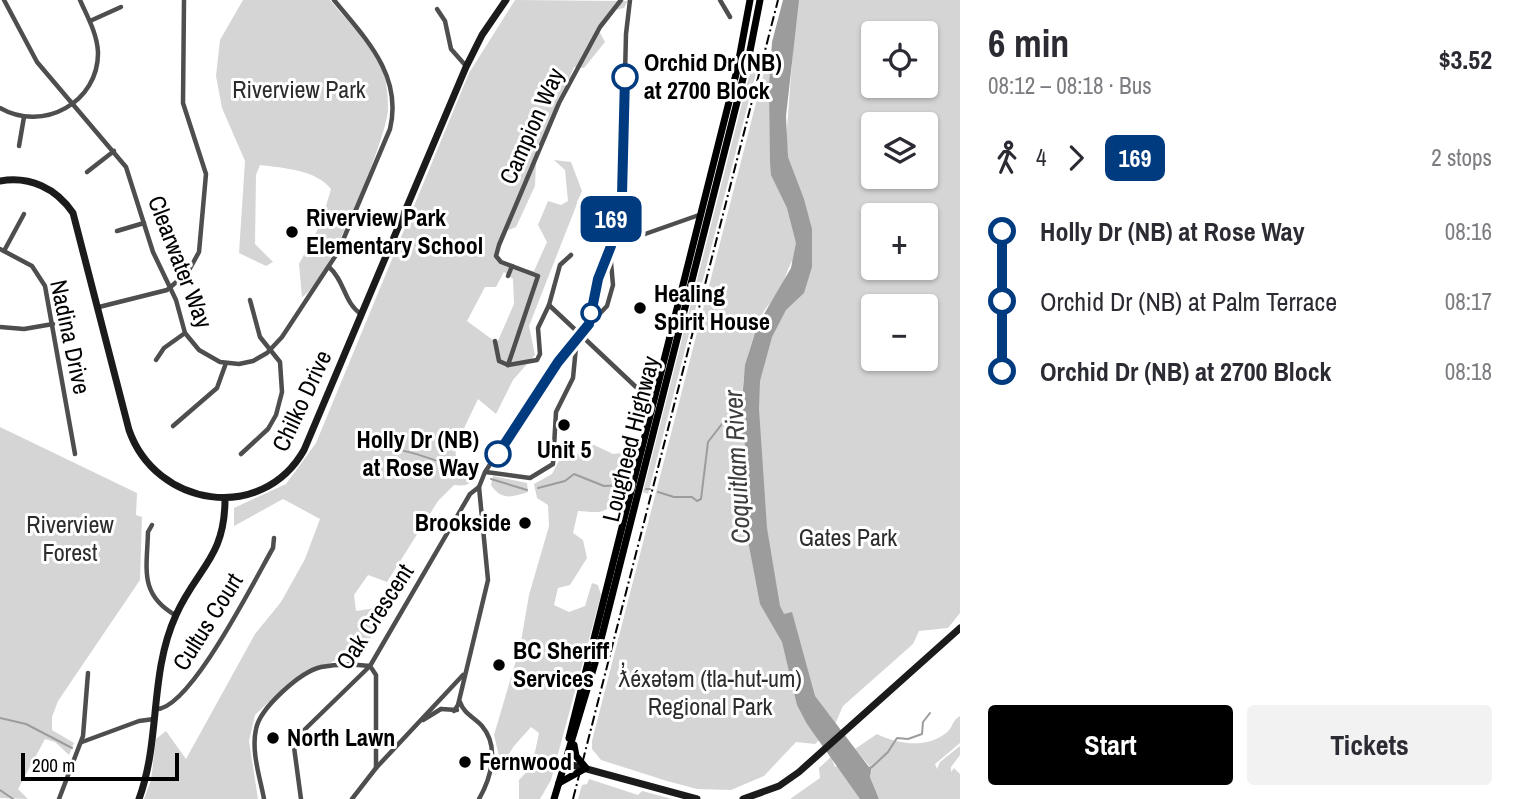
<!DOCTYPE html>
<html lang="en">
<head>
<meta charset="utf-8">
<style>
  body { margin:0; font-family:"Archivo Narrow",sans-serif; background:#f2f2f3; color:#2b2b33; height:100vh; display:flex; flex-direction:column; font-size:26px; white-space:nowrap }
  * { box-sizing:border-box; margin:0 }
  p { font-size:23px; color:#7c7c81 }
  .icon { flex:none; width:38px; height:38px; fill:none; stroke:currentColor; stroke-width:2; stroke-linecap:round; stroke-linejoin:round }
  .map { position:relative; flex:1; overflow:hidden }
  .panel { display:flex; flex-direction:column; background:#fff; width:560px }
  .panel>* { flex:none }
  .badge { padding:0 14px; border-radius:10px; font-size:24px; line-height:46px }
  .controls { position:absolute; left:861px; top:21px; display:grid; gap:14px }
  .controls a { display:grid; place-items:center; width:77px; height:77px; border-radius:7px; background:#fff; box-shadow:0 2px 5px #0004; font-size:35px }
  .scale { position:absolute; left:21px; bottom:18px; width:158px; box-sizing:border-box; padding-left:7px; border:4px solid #000; border-top:0; font-size:19px; line-height:24px; white-space:nowrap; color:#000; -webkit-text-stroke:5px #fff; paint-order:stroke }
  .map>.badge { position:absolute; translate:-50% -50%; box-shadow:0 0 0 4px #fff }
  .legs { display:flex; align-items:center; gap:10px; height:77px; padding:0 28px; font-size:23px }
  .legs p { margin-inline-start:auto }
  .summary { display:flex; align-items:center; justify-content:space-between; height:119px; padding:0 28px }
  h1 { font-size:38px; font-weight:700; line-height:52px }
  .button { display:flex; gap:14px; margin-top:auto; padding:14px 28px }
  .button a { flex:1; height:80px; border-radius:7px; background:#000; color:#fff; font-size:28px; font-weight:700; line-height:80px; text-align:center }
  .button a+a { background:#f2f2f3; color:#2b2b33 }
  ul { padding:0 28px; list-style:none }
  li { display:flex; align-items:center; gap:24px; height:70px; font-size:26px }
  li i { display:grid; place-items:center; width:10px; height:100%; margin:0 9px; background:currentColor }
  li i::after { content:''; width:18px; height:18px; margin:-9px; border:5px solid; border-radius:50%; background:#fff }
  li p { margin-inline-start:auto }
  li:first-child i { background:linear-gradient(#0000 50%,currentColor 0) }
  li:last-child i { background:linear-gradient(currentColor 50%,#0000 0) }
  main { display:flex; flex:1; min-height:0 }
  .map>svg:first-child { display:block }
  .green { fill:#d5d5d5; fill-rule:evenodd }
  .water { fill:#9c9c9c }
  .lines { fill:none; stroke-linecap:round; stroke-linejoin:round }
  .stream { stroke:#9c9c9c; stroke-width:2 }
  .street { stroke:#4e4e4e; stroke-width:4.5 }
  .secondary { stroke:#1b1b1b; stroke-width:7 }
  .primary { stroke:#000; stroke-width:7 }
  .rail { stroke:#000; stroke-width:2; stroke-dasharray:10 3.5 2 3.5; stroke-linecap:butt }
  .line-1-casing { stroke:#fff; stroke-width:16 }
  .line-1 { stroke:#003b80; stroke-width:10 }
  .stop-1-dot { fill:#fff; stroke:#003b80; stroke-width:3.5 }
  .poi-dot { fill:#000; stroke:#fff; stroke-width:2.5 }
  .labels { text-anchor:middle; stroke-width:6; stroke-linejoin:round; paint-order:stroke }
  .stop-label { font-size:24px; font-weight:bold; fill:#000; stroke:#fff; text-anchor:start }
  .park-label { font-size:24px; fill:#2c2c2c; stroke:#fff }
  .street-label { font-size:24px; fill:#000; stroke:#fff }
  .poi-label { font-size:24px; font-weight:bold; fill:#000; stroke:#fff; text-anchor:start }
  .water-label { font-size:26px; font-style:italic; fill:#3d3d3d; stroke:#fff }
</style>
</head>
<body>
<main>
<div class="map">
<svg width="960" height="799" viewBox="0 0 960 799">
  <rect width="100%" height="100%" fill="#fff"/>
  <g class="green">
    <path d="M 243,0 L 330,0 C 348,23 378,49 385,78 C 387,87 388,100 388,110 C 386,140 327,285 302,297 L 299,264 L 321,223 L 331,189 C 317,170 283,168 260,165 L 256,175 L 255,244 L 273,262 L 266,266 L 239,253 L 245,161 L 222,108 L 216,76 L 220,40 Z"/>
    <path d="M 515,0 L 628,1 L 624,8 L 610,11 L 599,31 L 605,42 L 584,68 L 574,67 L 536,162 L 535,186 L 516,227 L 506,231 L 495,255 L 504,265 L 534,271 L 547,242 L 538,225 L 548,201 L 561,205 L 568,201 L 565,170 L 554,160 L 571,162 L 582,191 L 529,326 L 535,355 L 513,380 L 496,414 L 478,399 L 455,447 L 456,456 L 476,474 C 471,486 465,486 454,485 L 438,501 L 387,582 L 368,575 L 354,595 L 356,611 L 375,608 L 372,637 L 329,664 L 310,669 L 291,681 L 255,715 L 249,741 L 258,799 L 144,799 L 151,780 L 156,739 L 166,731 L 186,759 L 255,634 L 281,602 L 305,559 L 320,519 L 283,499 L 234,526 L 234,508 L 286,484 L 316,443 L 469,73 ZM 504,272 L 513,279 L 514,304 L 497,343 L 467,321 L 485,287 L 496,287 Z"/>
    <path d="M 798,0 L 960,0 L 960,613 L 948,628 L 919,631 L 913,644 L 843,706 L 835,724 L 829,715 L 815,728 L 820,739 L 815,744 L 796,742 L 764,776 L 731,790 L 697,789 L 667,781 L 601,760 L 592,749 L 592,741 L 766,64 L 773,69 L 786,18 L 788,25 ZM 788,27 L 794,36 L 786,141 L 783,74 ZM 873,33 L 926,33 L 926,86 L 873,86 ZM 873,124 L 926,124 L 926,177 L 873,177 ZM 873,215 L 926,215 L 926,268 L 873,268 ZM 792,261 L 793,271 L 745,406 L 746,442 C 736,402 745,350 763,313 C 767,305 775,299 780,291 C 784,282 787,270 792,261 ZM 873,306 L 926,306 L 926,359 L 873,359 Z"/>
    <polygon points="752,64 758,65 648,494 643,492"/>
    <polygon points="0,427 137,493 136,515 142,517 140,580 58,701 52,717 52,730 74,743 69,755 55,742 45,739 18,789 28,799 0,798"/>
    <path d="M 590,443 L 613,454 L 621,453 C 621,467 620,503 605,510 C 598,514 586,511 578,511 L 573,533 L 583,540 L 587,558 L 570,585 L 558,588 L 554,605 L 569,612 L 585,606 L 592,583 L 598,585 L 601,595 L 551,780 L 540,799 L 519,799 L 519,780 L 532,766 L 539,733 L 531,727 L 514,746 L 495,776 L 499,756 L 494,735 L 520,647 L 529,595 L 549,526 L 548,505 L 537,498 L 534,484 L 552,474 L 561,457 L 576,455 Z"/>
    <path d="M 493,476 L 527,483 L 528,492 C 512,497 502,501 491,485 Z"/>
    <path d="M 960,716 L 960,743 L 935,764 L 937,769 L 940,762 L 960,746 L 960,755 L 951,767 L 951,772 L 954,768 L 960,774 L 960,799 L 879,799 L 870,777 L 872,769 L 855,749 L 877,734 C 897,744 926,749 946,733 C 953,728 952,720 960,716 Z"/>
    <polygon points="831,757 835,767 853,760 861,799 790,799 820,778 819,768"/>
    <polygon points="589,779 638,795 642,791 672,799 578,799 582,785 587,784"/>
  </g>
  <polygon class="water" points="783,0 799,0 786,116 788,157 804,199 812,229 812,267 804,293 786,310 772,337 760,381 759,409 767,528 780,606 784,614 792,612 815,696 869,767 872,766 870,777 879,799 860,799 807,724 797,705 782,642 760,604 746,530 746,449 740,424 745,365 757,326 791,268 796,243 787,208 771,175 770,162 769,86 772,42"/>
  <g class="lines">
    <g class="stream">
      <path d="M 365,442 L 372,448 C 404,445 445,465 475,474"/>
      <polyline points="491,479 527,490"/>
      <polyline points="538,488 565,481 574,474 604,486 626,485"/>
      <polyline points="646,489 650,489"/>
      <polyline points="658,492 674,497 692,497 697,501 701,499 708,442 732,411 740,412"/>
      <polyline points="0,718 26,724 72,748"/>
      <polyline points="872,767 888,752 897,738 908,739 922,734 923,722 930,713"/>
      <polyline points="0,790 13,799"/>
    </g>
    <g class="street">
      <path d="M 4,0 L 37,62 L 126,167 L 153,252 L 176,300 L 185,333 L 199,350 L 220,362 L 239,364 L 253,361 L 267,353 L 282,337 L 338,252 L 390,129 C 403,75 365,38 334,0"/>
      <polyline points="720,0 730,17"/>
      <polyline points="437,9 445,21 451,49 466,66"/>
      <polyline points="90,21 121,7"/>
      <path d="M 0,108 C 43,133 99,102 98,52 C 97,33 87,16 80,0"/>
      <polyline points="19,146 24,117"/>
      <polyline points="87,172 114,151"/>
      <polyline points="117,231 144,223"/>
      <polyline points="611,246 699,215"/>
      <polyline points="0,249 32,266 45,286 75,454"/>
      <polyline points="4,251 24,214"/>
      <path d="M 329,267 C 345,281 344,303 361,314"/>
      <polyline points="508,276 512,266"/>
      <polyline points="549,305 560,265 571,255"/>
      <polyline points="99,307 167,290 188,272 199,252 206,174 183,103 184,0"/>
      <polyline points="590,324 607,306 613,285 608,229 622,195 626,34 630,0"/>
      <polyline points="0,327 24,329 53,324"/>
      <polyline points="495,341 499,361 508,365"/>
      <polyline points="156,360 164,348 185,333"/>
      <polyline points="508,365 538,276 501,262 496,256 499,245 559,103 600,27 621,0"/>
      <polyline points="508,365 537,360 540,354 538,328 549,305 636,387"/>
      <polyline points="173,426 217,388 226,363"/>
      <polyline points="241,454 268,429 276,415 282,392 280,362 260,337 250,300"/>
      <polyline points="486,472 530,478 553,464 556,412 573,378 576,347 574,344"/>
      <path d="M 152,525 L 148,532 C 147,569 139,594 175,615"/>
      <path d="M 460,702 C 464,714 474,717 482,726 C 500,747 491,778 479,799"/>
      <path d="M 156,709 C 190,710 255,579 273,548 L 274,538"/>
      <polyline points="441,709 457,710"/>
      <polyline points="454,711 458,705 488,580 479,487 485,472 558,362 589,324 598,279 611,246"/>
      <polyline points="423,720 441,709"/>
      <polyline points="82,742 139,721 154,719"/>
      <polyline points="59,799 83,736 88,673"/>
      <path d="M 264,799 C 260,777 251,752 256,729 C 260,708 300,672 321,667 C 335,664 355,664 370,666 L 376,675 L 376,768"/>
      <polyline points="301,799 294,747 297,737 370,666 470,494 479,487"/>
      <polyline points="352,799 376,768 463,675"/>
    </g>
    <g class="secondary">
      <path d="M 0,181 C 30,176 56,188 73,213 L 129,430 C 156,507 262,524 304,450 L 466,67 L 482,35 L 506,0"/>
      <polyline points="565,763 697,799"/>
      <path d="M 139,799 C 161,739 149,674 176,615 C 197,568 225,558 225,499"/>
      <polyline points="743,799 779,786 799,772 960,628"/>
    </g>
    <g class="primary">
      <polyline points="569,738 737,70 750,0"/>
      <polyline points="559,783 586,768 576,756 574,745"/>
      <polyline points="554,799 595,663 750,51 760,0"/>
    </g>
    <polyline class="rail" points="573,799 778,0"/>
  </g>
  <g class="lines">
    <g class="line-1-casing">
      <polyline id="line-1" points="498,454 558,362 589,324 598,279 611,246 608,226 622,195 625,77"/>
    </g>
    <use href="#line-1" class="line-1"/>
  </g>
  <g class="stop-1-dot">
    <circle cx="625" cy="77" r="12"/>
    <circle cx="591" cy="313" r="9"/>
    <circle cx="498" cy="454" r="12"/>
  </g>
  <g class="poi-dot">
    <circle cx="292" cy="232" r="7"/>
    <circle cx="640" cy="308" r="7"/>
    <circle cx="564" cy="425" r="7"/>
    <circle cx="525" cy="523" r="7"/>
    <circle cx="499" cy="665" r="7"/>
    <circle cx="273" cy="738" r="7"/>
    <circle cx="465" cy="762" r="7"/>
  </g>
  <g class="labels">
    <g class="stop-label">
      <text x="644" y="71">Orchid Dr (NB)<tspan x="644" dy="28">at 2700 Block</tspan></text>
      <text x="479" y="448" text-anchor="end">Holly Dr (NB)<tspan x="479" dy="28">at Rose Way</tspan></text>
    </g>
    <g class="park-label">
      <text x="299" y="98">Riverview Park</text>
      <text x="70" y="533">Riverview<tspan x="70" dy="28">Forest</tspan></text>
      <text x="848" y="546">Gates Park</text>
      <text x="710" y="687">ƛ̓éxətəm (tla-hut-um)<tspan x="710" dy="28">Regional Park</tspan></text>
    </g>
    <g class="street-label">
      <text transform="translate(532 126) rotate(-66)" y="8">Campion Way</text>
      <text transform="translate(180 262) rotate(69)" y="8">Clearwater Way</text>
      <text transform="translate(70 337) rotate(78)" y="8">Nadina Drive</text>
      <text transform="translate(302 401) rotate(-65)" y="8">Chilko Drive</text>
      <text transform="translate(631 439) rotate(-76)" y="8">Lougheed Highway</text>
      <text transform="translate(375 617) rotate(-57)" y="8">Oak Crescent</text>
      <text transform="translate(208 622) rotate(-58)" y="8">Cultus Court</text>
    </g>
    <g class="poi-label">
      <text x="306" y="226">Riverview Park<tspan x="306" dy="28">Elementary School</tspan></text>
      <text x="654" y="302">Healing<tspan x="654" dy="28">Spirit House</tspan></text>
      <text x="564" y="458" text-anchor="middle">Unit 5</text>
      <text x="511" y="531" text-anchor="end">Brookside</text>
      <text x="513" y="659">BC Sheriff<tspan x="513" dy="28">Services</tspan></text>
      <text x="287" y="746">North Lawn</text>
      <text x="479" y="770">Fernwood</text>
    </g>
    <g class="water-label">
      <text transform="translate(737 467) rotate(-93)" y="9">Coquitlam River</text>
    </g>
  </g>
</svg>
<div class="controls">
<a><svg class="icon" aria-label="locate" viewBox="0 0 24 24"><circle cx="12" cy="12" r="6"/><path d="M12 2v4M12 18v4M2 12h4M18 12h4"/></svg></a>
<a><svg class="icon" aria-label="layers" viewBox="0 0 24 24"><path d="M12 4l9 5-9 5-9-5zM3 14l9 5 9-5"/></svg></a>
<a>+</a>
<a>−</a>
</div>
<div class="scale">200 m</div>
<b class="badge" style="left:611px;top:219px;background:#003b80;color:#fff">169</b>
</div>
<section class="panel">
<div class="summary"><div><h1>6 min</h1><p>08:12 – 08:18 · Bus</p></div><b>$3.52</b></div>
<div class="legs"><svg class="icon" aria-label="walk" viewBox="0 0 24 24"><circle cx="13" cy="4" r="2"/><path d="M13 8l-2 6 4 7M11 14l-3 7M7 12l3-4h3l4 4"/></svg>4<svg class="icon" aria-label="forward" viewBox="0 0 24 24"><path d="M9 5l7 7-7 7"/></svg><b class="badge" style="background:#003b80;color:#fff">169</b><p>2 stops</p></div>
<ul>
<li><i style="color:#003b80"></i><b>Holly Dr (NB) at Rose Way</b><p>08:16</p></li>
<li><i style="color:#003b80"></i><span>Orchid Dr (NB) at Palm Terrace</span><p>08:17</p></li>
<li><i style="color:#003b80"></i><b>Orchid Dr (NB) at 2700 Block</b><p>08:18</p></li>
</ul>
<div class="button"><a>Start</a><a>Tickets</a></div>
</section>
</main>
</body>
</html>
